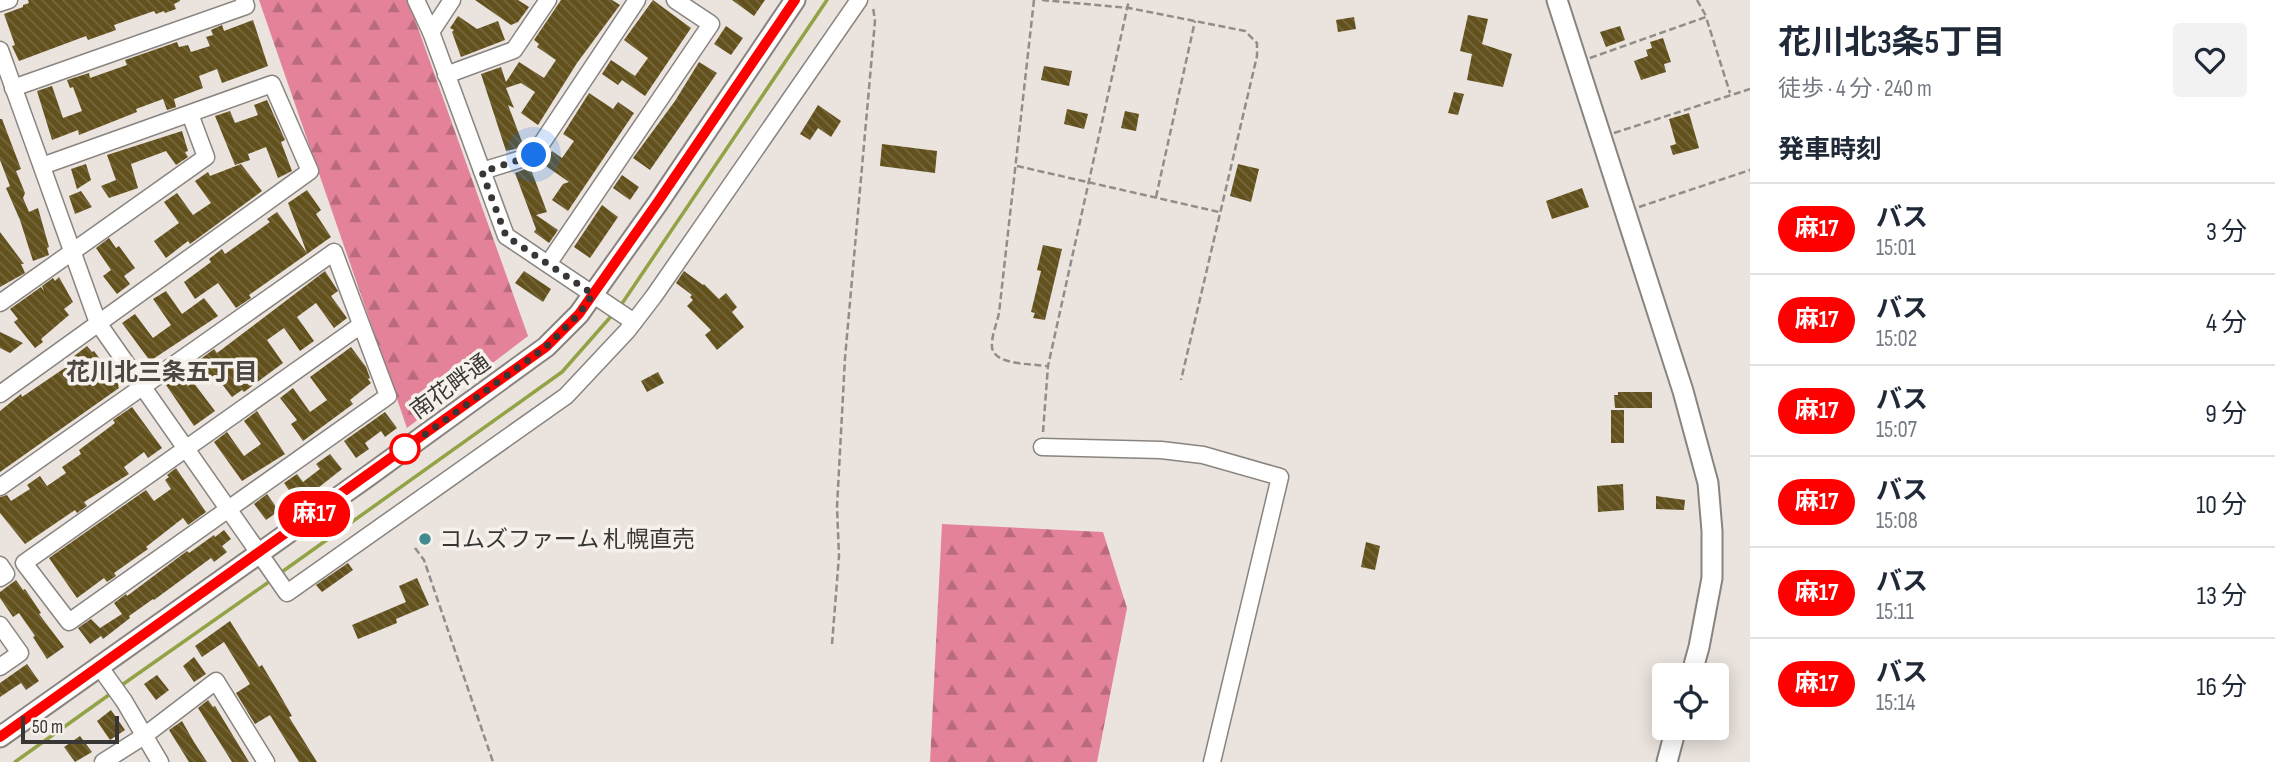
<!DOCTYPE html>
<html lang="ja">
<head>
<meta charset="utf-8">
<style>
  body { margin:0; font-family:"Sofia Sans Condensed","Noto Sans JP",sans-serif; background:#f2f2f3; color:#1f2937; height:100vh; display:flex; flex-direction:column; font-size:26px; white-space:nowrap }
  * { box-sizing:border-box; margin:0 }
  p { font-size:23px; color:#747a83 }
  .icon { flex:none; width:38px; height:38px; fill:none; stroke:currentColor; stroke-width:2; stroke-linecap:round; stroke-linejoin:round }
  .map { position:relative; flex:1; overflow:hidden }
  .panel { display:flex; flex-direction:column; background:#fff; width:525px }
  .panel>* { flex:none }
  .badge { padding:0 14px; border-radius:23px; font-size:24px; line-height:46px }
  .fabs { position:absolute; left:1652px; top:663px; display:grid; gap:14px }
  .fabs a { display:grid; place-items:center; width:77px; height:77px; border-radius:7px; background:#fff; box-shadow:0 4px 18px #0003; font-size:35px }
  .scale { position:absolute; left:21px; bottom:18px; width:98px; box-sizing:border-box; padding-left:7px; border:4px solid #393735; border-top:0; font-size:19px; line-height:24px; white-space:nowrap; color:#393735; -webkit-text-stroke:5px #f7f1ec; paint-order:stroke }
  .you { position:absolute; width:35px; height:35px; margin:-18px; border:5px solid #fff; border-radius:50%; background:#1a73e8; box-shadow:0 0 0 10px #1a73e833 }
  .map>.badge { position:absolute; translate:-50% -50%; box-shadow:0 0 0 4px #fff }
  h2 { padding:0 28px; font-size:26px; line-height:63px }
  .round { display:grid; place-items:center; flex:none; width:74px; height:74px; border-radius:7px; background:#f2f2f3 }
  .head { display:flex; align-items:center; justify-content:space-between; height:119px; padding:0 28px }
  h1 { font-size:33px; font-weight:700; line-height:52px }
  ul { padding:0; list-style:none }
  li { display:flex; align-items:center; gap:21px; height:91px; padding:0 28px; border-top:2px solid #e0e1e3 }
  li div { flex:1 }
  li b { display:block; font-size:26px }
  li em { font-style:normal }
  li .badge { min-width:77px; font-weight:700; text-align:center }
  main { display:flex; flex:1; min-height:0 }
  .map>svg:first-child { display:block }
  .forest { fill:url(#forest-firs) }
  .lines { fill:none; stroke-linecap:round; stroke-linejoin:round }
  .stream { stroke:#92a345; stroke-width:3.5 }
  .building { fill:url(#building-back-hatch) }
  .minor-casing { stroke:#89847f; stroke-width:19 }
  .tertiary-casing { stroke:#89847f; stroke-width:23 }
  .path { stroke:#928d8a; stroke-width:2.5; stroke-dasharray:7 3.5; stroke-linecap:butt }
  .minor { stroke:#fff; stroke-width:16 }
  .tertiary { stroke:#fff; stroke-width:19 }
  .line-casing { stroke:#fff; stroke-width:16 }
  .line { stroke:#f00; stroke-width:10 }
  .walk { stroke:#393735; stroke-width:7; stroke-dasharray:0 12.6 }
  .stop-dot { fill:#fff; stroke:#f00; stroke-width:3.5 }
  .poi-dot { fill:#438a90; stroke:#f7f1ec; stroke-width:2.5 }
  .labels { text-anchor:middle; stroke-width:7; stroke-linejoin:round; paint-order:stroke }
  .street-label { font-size:23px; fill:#393735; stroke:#f7f1ec }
  .poi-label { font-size:23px; fill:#393735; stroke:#f7f1ec; text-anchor:start }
  .neighbourhood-label { font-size:24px; font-weight:bold; fill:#4c4743; stroke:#f7f1ec }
</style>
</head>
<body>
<main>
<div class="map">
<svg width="1750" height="762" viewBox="0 0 1750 762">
  <defs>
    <pattern id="forest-firs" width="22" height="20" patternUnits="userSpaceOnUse" patternTransform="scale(1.75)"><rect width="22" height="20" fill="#e38298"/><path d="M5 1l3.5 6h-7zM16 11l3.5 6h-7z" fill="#b96b7d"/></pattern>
    <pattern id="building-back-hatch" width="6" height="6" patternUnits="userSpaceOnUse" patternTransform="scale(1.75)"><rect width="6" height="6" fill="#62511d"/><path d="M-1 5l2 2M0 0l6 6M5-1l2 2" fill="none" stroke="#76683e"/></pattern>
  </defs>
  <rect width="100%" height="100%" fill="#eae3de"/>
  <g class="forest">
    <polygon points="259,0 408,0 528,336 407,428"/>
    <polygon points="942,524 1103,532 1127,608 1097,762 930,762"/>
  </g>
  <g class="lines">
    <g class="stream">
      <polyline points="619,308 827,0"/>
      <polyline points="279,574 562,372 614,313"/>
      <polyline points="119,687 273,579"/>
      <polyline points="15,762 113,692"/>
    </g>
  </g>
  <g class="building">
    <polygon points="28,0 180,0 180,1 174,4 176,9 165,13 164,11 156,14 154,11 114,25 116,30 88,40 86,36 19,61 12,46 15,45 4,14 23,7 23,5 29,3"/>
    <polygon points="475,0 518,0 529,7 518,22 511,25"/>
    <polygon points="561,0 612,0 620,5 577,63 538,125 521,113 535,92 521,83 506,88 514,108 508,105 524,147 506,151 481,74 501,67 506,82 519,62 544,78 556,60 537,47 539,44 534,40"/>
    <polygon points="653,0 691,28 645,96 622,80 618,85 602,74 611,60 635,76 648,58 624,40"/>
    <polygon points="732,0 765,0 754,16"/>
    <polygon points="1468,15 1488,19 1482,44 1512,54 1503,87 1467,80 1472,54 1460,51"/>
    <polygon points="458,16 477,29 498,21 505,40 461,57 452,32 454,30 450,28"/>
    <polygon points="1354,17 1356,29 1338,32 1336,20"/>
    <polygon points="253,20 268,66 222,83 217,69 199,76 203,88 174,99 176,107 167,110 163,99 136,109 137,112 79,135 78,130 52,140 37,91 52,86 63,118 82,111 73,87 70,88 67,80 89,73 90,78 127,65 125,60 177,42 179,47 188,45 191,52 210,46 206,37 213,35 211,30 222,25 224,31"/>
    <polygon points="726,26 743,38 731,55 714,44"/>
    <polygon points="1620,26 1625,40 1606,47 1600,32"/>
    <polygon points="1663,38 1671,62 1664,64 1666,72 1641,80 1634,61 1648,56 1646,50 1652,48 1650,42"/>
    <polygon points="699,62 717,73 650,170 633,158 675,101"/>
    <polygon points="1044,66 1072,71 1069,86 1041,80"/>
    <polygon points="1454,92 1464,94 1458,115 1448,113"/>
    <polygon points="589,93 613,109 618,102 634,113 568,211 552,200 563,184 569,182 543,164 552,151 562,158 574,141 563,134"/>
    <polygon points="267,100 285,140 281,142 292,171 278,178 266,147 248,154 250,160 235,165 215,116 230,111 235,123 258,115 254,105"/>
    <polygon points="818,105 841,121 831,137 818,128 810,140 800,134"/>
    <polygon points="1067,109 1088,114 1084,129 1064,124"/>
    <polygon points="1125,111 1139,114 1136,131 1121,128"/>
    <polygon points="1689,113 1699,148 1673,155 1670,146 1676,144 1669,119"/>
    <polygon points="0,119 2,119 21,169 16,171 25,193 23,198 29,212 38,208 49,247 47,248 49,255 33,261 20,220 6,188 10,186 0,160"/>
    <polygon points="182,131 188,151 185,152 188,157 176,165 166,151 131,164 138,188 109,198 101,186 116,180 107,155"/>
    <polygon points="882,144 937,151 935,173 880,166"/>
    <polygon points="86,164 91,180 77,189 71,169"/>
    <polygon points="241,164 262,191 190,244 188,241 166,258 154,241 179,223 164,202 177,193 193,215 211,203 195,181 208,172 210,176"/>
    <polygon points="1238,164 1259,169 1251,202 1230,196"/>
    <polygon points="530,167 547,212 536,215 558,230 549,243 534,232 536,229 515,173"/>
    <polygon points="622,175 639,187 630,200 613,188"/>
    <polygon points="1582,188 1589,207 1552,219 1546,201"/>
    <polygon points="307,190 321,210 316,214 331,237 249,295 251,298 236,308 218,283 195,299 184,282 211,262 209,259 222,249 225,254 270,222 267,219 277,212 307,253 288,203"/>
    <polygon points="81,191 92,207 75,214 69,196"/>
    <polygon points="602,205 618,217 590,258 574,247"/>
    <polygon points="0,232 24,264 21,264 25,273 0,287"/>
    <polygon points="109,238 116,248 119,246 135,268 124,276 130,284 117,294 103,276 111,270 96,248"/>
    <polygon points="1043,245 1062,249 1045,320 1033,318 1035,313 1031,312 1041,271 1037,270"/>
    <polygon points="325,271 338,291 331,296 347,318 334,328 316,303 297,317 314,341 300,351 284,328 267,340 283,363 244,392 242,390 232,397 215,375 210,378 198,361 214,349 217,353"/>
    <polygon points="524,271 551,289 543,302 515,283"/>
    <polygon points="684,271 703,285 704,284 719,299 726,293 737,307 732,312 744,327 717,350 705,335 711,330 687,306 693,300 690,297 692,295 676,283"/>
    <polygon points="59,277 73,302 64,309 69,315 41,339 43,342 35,348 14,322 18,319 10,309 41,287 44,291 42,286 53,278 55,281"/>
    <polygon points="166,291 182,314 204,298 218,316 150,361 122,323 135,314 153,338 171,325 153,299"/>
    <polygon points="0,332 23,343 10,353 0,348"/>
    <polygon points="87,346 92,352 94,351 109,371 111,369 121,384 118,386 119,388 0,472 0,411 21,394 22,397 75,361 73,357"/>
    <polygon points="351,347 366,367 370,378 368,379 371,383 350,400 353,404 303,441 291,424 297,420 280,398 293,388 310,412 327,400 310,377"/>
    <polygon points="658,372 664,383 647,392 641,381"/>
    <polygon points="179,375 188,386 193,382 215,411 194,426 166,385"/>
    <polygon points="1618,392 1652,392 1652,408 1615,408 1614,395 1618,395"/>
    <polygon points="132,407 162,448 148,458 144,452 124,467 129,474 84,502 87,506 77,513 75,510 25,544 0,513 0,497 7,495 11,501 30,489 27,485 40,476 47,486 66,473 62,467 81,454 79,450 115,423 113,420"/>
    <rect x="1611" y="410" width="13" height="33"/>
    <polygon points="257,411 285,454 242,481 214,442 227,432 244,456 261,444 244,421"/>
    <polygon points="385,412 397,428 385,437 381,431 365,443 369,449 356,458 344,441"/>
    <polygon points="330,454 342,469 309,495 306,491 295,499 284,483 297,474 303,482 320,469 316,464"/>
    <polygon points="176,468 206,512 188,525 183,518 146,547 148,549 114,573 116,576 107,582 104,578 77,598 49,558 146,490 154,501 171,489 165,480 169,477 167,475"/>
    <polygon points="1623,484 1624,510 1598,512 1597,486"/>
    <polygon points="267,494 279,511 266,520 254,504"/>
    <polygon points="1656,496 1685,500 1684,510 1656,509"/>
    <polygon points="224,530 231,539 222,546 227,552 214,562 211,558 154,600 153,599 129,616 130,618 103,639 101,636 90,644 78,628 91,619 100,628 122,614 114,603 126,594 127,596 187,551 189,553 214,535 215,537"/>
    <polygon points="1366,542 1380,546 1375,570 1361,567"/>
    <polygon points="348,563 353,570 322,592 316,585"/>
    <polygon points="417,578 429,605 396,619 397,623 358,639 352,625 406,602 399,586"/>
    <polygon points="16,580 23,590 25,589 41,613 39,614 64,647 47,659 33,637 35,636 19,613 13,617 0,598 0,592"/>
    <polygon points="230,621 259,667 262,665 277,690 292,716 289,717 317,762 299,762 270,715 255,724 236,693 250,684 224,642 202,657 195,646"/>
    <polygon points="194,657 206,674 194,682 183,666"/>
    <polygon points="27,664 39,681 26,690 21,683 0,697 0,683"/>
    <polygon points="157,675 169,690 156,700 144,684"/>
    <polygon points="208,700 213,707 215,706 249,762 232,762 198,708"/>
    <polygon points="111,710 125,730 110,740 97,721"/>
    <polygon points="182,721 194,742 207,762 189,762 169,730"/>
    <polygon points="80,736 92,752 75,762 64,747"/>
  </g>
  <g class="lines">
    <g class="minor-casing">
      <g id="minor">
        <polyline points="416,0 431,32"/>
        <polyline points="452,0 431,32 506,236 634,322"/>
        <polyline points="0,3 9,0"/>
        <polyline points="0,50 98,323 287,593 566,396 627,331 654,296 859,0"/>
        <polyline points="446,75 514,50 548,0"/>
        <polyline points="13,88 246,6 244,0"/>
        <polyline points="482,171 534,155 637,0"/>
        <polyline points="548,264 711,24 675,0"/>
        <polyline points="0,303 206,157 190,114"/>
        <polyline points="0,394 310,171 272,84 42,166"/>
        <polyline points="1042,447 1161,450 1203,455 1280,477 1212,762"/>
        <polyline points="0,487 334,252 388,396 69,622 24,563 361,325"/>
        <polyline points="0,565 6,574 0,578"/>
        <polyline points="0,625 20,653 0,667"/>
        <polyline points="99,666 124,701 160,762"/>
        <polyline points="103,762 144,736 216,681 266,762"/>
      </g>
    </g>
    <g class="tertiary-casing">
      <g id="tertiary">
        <polyline points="1557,0 1683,391 1708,483 1712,531 1712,578 1699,647 1691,676"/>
        <polyline points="0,737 367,477 546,347 579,314 658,203 795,0"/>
        <polyline points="1667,762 1676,728"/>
      </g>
    </g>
    <g class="path">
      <path d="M 1034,0 L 999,313 C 997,323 991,337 992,347 C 993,365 1033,364 1047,366"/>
      <polyline points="1042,0 1129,8 1245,31 1257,43 1257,56 1181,380"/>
      <polyline points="1697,0 1706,16"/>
      <polyline points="1590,58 1706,17 1730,93"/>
      <polyline points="1614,133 1750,89"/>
      <polyline points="1017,166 1219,212"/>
      <polyline points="1156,197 1195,21"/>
      <polyline points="1639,207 1750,170"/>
      <polyline points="1043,432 1048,366 1129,0"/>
      <polyline points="415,548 424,560 493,762"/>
      <polyline points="832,644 839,556 837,507 845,358 875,21 873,7"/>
    </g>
    <use href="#minor" class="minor"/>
    <use href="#tertiary" class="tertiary"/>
  </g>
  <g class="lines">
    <g class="line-casing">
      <polyline id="line" points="0,737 546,347 579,314 657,203 795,0"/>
    </g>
    <use href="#line" class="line"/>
    <polyline class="walk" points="405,449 546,347 579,314 593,294 506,236 482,172 534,155"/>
  </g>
  <circle class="stop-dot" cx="405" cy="449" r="14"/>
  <circle class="poi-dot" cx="425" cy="539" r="7"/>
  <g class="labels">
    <g class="street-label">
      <text transform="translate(450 386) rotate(-36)" y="8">南花畔通</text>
    </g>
    <g class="poi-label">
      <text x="439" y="547">コムズファーム 札幌直売</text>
    </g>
    <g class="neighbourhood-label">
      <text x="162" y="380">花川北三条五丁目</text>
    </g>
  </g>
</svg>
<div class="fabs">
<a><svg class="icon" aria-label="locate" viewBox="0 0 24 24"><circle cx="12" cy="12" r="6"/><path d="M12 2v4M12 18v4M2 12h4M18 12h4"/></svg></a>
</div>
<div class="scale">50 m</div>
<div class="you" style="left:534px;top:155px"></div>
<b class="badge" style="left:314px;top:514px;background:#f00;color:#fff">麻17</b>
</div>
<section class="panel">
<div class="head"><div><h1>花川北3条5丁目</h1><p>徒歩 · 4 分 · 240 m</p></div><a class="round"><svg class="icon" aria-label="heart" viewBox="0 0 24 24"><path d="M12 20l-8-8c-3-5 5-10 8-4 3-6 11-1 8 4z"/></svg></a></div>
<h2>発車時刻</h2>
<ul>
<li><span class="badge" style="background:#f00;color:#fff">麻17</span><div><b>バス</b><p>15:01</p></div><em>3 分</em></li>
<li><span class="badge" style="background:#f00;color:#fff">麻17</span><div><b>バス</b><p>15:02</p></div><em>4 分</em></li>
<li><span class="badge" style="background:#f00;color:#fff">麻17</span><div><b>バス</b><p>15:07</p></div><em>9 分</em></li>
<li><span class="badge" style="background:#f00;color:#fff">麻17</span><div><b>バス</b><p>15:08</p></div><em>10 分</em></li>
<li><span class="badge" style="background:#f00;color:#fff">麻17</span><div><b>バス</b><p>15:11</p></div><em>13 分</em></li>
<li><span class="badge" style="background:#f00;color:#fff">麻17</span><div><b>バス</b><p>15:14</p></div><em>16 分</em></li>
</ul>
</section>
</main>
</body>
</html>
